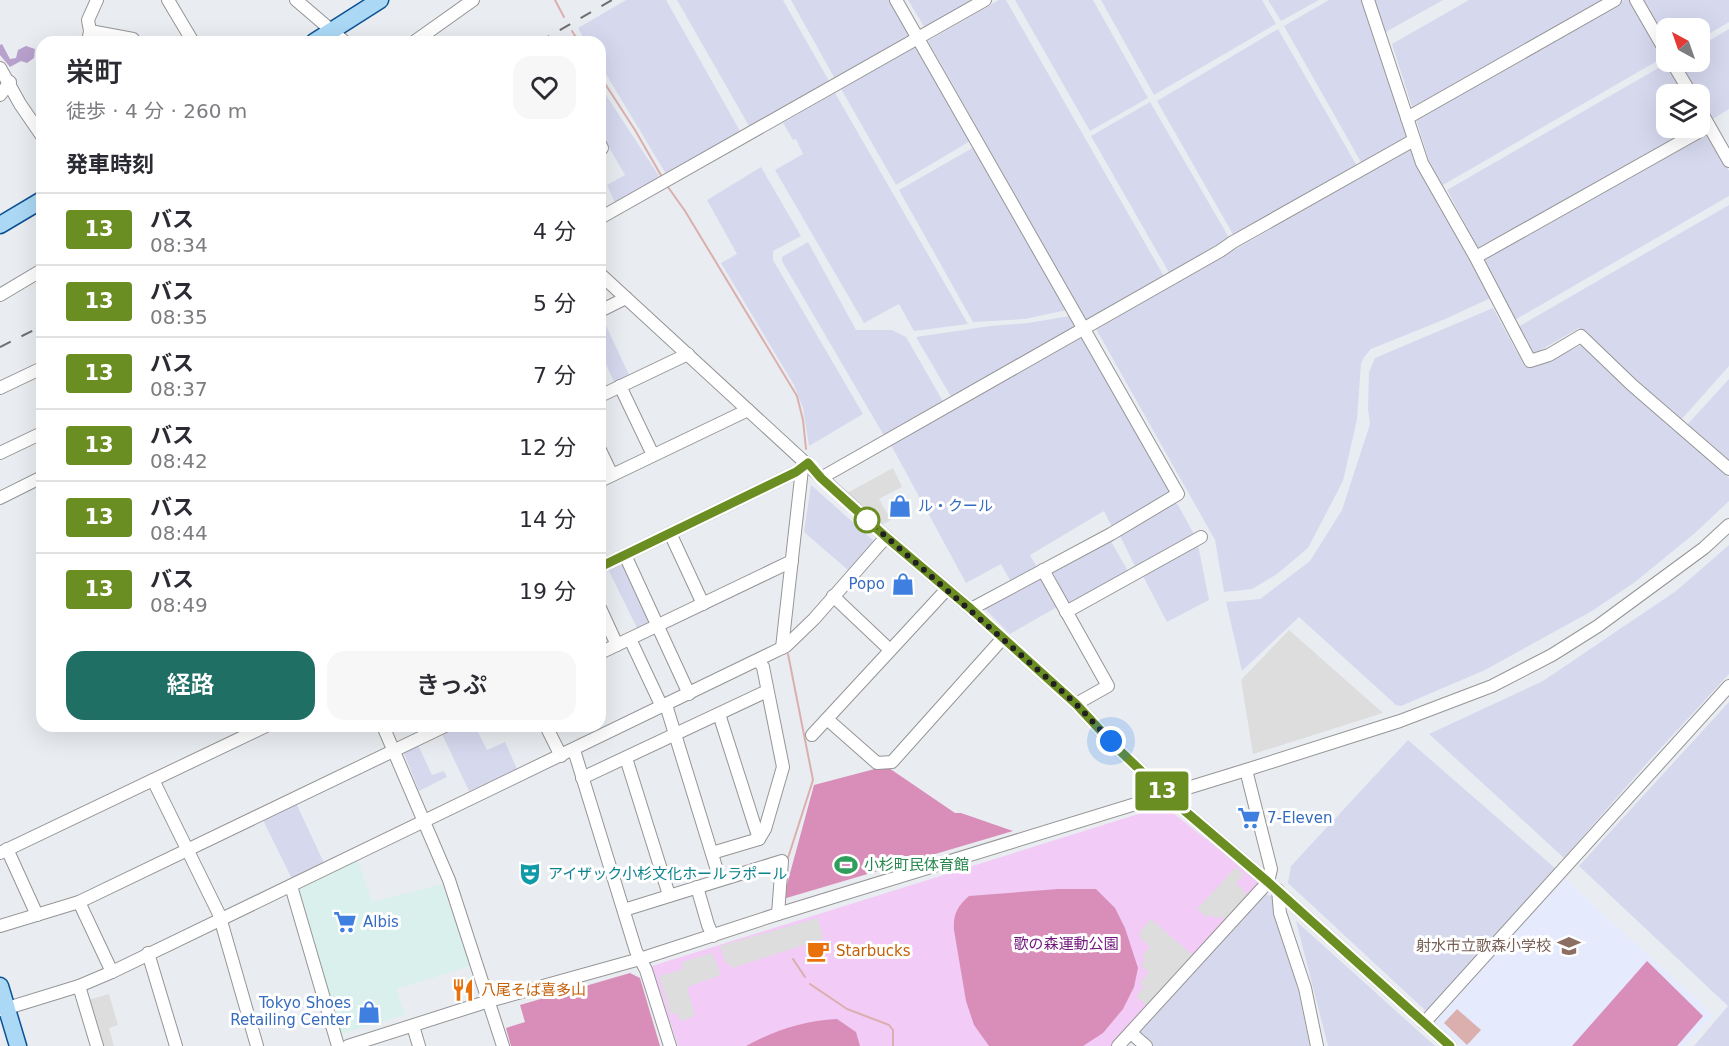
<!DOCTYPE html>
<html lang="ja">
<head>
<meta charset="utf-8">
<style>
  body { margin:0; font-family:"DejaVu Sans","Noto Sans JP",sans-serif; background:#f7f7f7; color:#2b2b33; height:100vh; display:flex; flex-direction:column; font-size:22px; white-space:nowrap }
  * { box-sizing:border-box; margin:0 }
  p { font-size:20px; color:#7c7c81 }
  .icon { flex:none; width:33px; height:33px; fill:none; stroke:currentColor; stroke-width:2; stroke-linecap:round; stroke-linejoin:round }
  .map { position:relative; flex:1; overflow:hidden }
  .details { position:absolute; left:36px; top:36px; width:570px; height:696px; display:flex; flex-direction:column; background:#fff; border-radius:18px; box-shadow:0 6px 24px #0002 }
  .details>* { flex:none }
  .badge { padding:0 12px; border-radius:4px; font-size:21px; line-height:39px }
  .needle { width:39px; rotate:320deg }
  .controls { position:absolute; left:1656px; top:18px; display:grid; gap:12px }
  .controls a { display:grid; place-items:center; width:54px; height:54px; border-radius:12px; background:#fff; box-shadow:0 6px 24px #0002; font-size:30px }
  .you { position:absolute; width:30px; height:30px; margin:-15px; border:4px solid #fff; border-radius:50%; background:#1a73e8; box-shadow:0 0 0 9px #1a73e833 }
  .map>.badge { position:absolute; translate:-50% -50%; box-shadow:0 0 0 3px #fff }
  h2 { padding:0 30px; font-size:22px; line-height:54px }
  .round { display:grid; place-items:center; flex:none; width:63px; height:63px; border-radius:18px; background:#f7f7f7 }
  .overview { display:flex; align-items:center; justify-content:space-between; height:102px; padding:0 30px }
  h1 { font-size:28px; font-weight:600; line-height:45px }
  .primary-button { display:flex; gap:12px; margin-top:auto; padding:12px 30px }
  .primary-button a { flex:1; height:69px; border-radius:18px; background:#1f6f65; color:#fff; font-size:24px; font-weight:600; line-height:69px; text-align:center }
  .primary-button a+a { background:#f7f7f7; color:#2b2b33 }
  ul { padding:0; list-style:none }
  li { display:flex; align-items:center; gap:18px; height:72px; padding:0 30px; border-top:2px solid #e1e1e2 }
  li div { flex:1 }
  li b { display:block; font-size:22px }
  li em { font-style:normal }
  li .badge { min-width:66px; font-weight:700; text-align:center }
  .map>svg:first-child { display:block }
  .commercial { fill:#daf0ed }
  .education { fill:#e6eafd }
  .farmland { fill:#d6d9ee }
  .forest { fill:#b8a1cd }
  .park { fill:#f2cbf6 }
  .pitch { fill:#d98eb9 }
  .parking { fill:#ddd }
  .water { fill:#daafad }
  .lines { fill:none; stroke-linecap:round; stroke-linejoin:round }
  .stream { stroke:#daafad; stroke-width:2 }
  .minor-casing { stroke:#959595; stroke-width:14 }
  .major-casing { stroke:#0c5192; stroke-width:19 }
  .minor { stroke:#fff; stroke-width:12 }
  .major { stroke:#aad8f5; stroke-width:16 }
  .rail { stroke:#6f6f6f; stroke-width:2; stroke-dasharray:12 12; stroke-linecap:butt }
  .line-casing { stroke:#fff; stroke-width:14 }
  .line { stroke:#6b8e23; stroke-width:9 }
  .walk { stroke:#212121; stroke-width:6; stroke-dasharray:0 10.8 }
  .stop-dot { fill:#fff; stroke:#6b8e23; stroke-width:3 }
  .labels { text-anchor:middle; stroke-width:6; stroke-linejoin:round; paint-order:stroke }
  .shop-label { font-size:15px; fill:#366cbe; stroke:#fff; text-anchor:start }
  .leisure-label { font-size:15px; fill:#27864d; stroke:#fff; text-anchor:start }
  .culture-label { font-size:15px; fill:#0d838f; stroke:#fff; text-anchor:start }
  .park-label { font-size:15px; fill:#70157a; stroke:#fff }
  .education-label { font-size:15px; fill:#785e54; stroke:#fff; text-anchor:end }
  .food-label { font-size:15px; fill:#c56008; stroke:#fff; text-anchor:start }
</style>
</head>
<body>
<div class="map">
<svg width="1729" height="1046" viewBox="0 0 1729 1046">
  <rect width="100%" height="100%" fill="#e9edf1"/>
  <polygon class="commercial" points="358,860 372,902 442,884 470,966 397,989 405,1015 340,1034 298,888"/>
  <polygon class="education" points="1563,877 1714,1015 1685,1046 1461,1046 1432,1020"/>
  <g class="farmland">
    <polygon points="626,0 666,0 740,131 666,174 600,64 600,42 586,42 578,28"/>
    <polygon points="677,0 783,0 829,81 749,126"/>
    <polygon points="791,0 890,0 910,36 835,79"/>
    <polygon points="908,0 972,0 925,28"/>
    <polygon points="999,0 1006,0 1165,278 1087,322 928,41"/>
    <polygon points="1015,0 1093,0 1148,98 1090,131"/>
    <polygon points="1101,0 1262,0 1276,24 1154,95"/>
    <polygon points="1268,0 1319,0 1281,21"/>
    <polygon points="1329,0 1364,0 1408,136 1362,164 1284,26"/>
    <polygon points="1373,0 1443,0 1384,33"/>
    <polygon points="1469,0 1611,0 1414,113 1392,44"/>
    <polygon points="1624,0 1632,0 1664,57 1443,185 1429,161 1416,119"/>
    <polygon points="1642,0 1729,0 1729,22 1700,39 1700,28 1666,28 1666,44"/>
    <polygon points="1278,29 1357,166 1235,238 1157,101"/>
    <polygon points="1729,29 1729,109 1711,120 1700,100 1700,94 1696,94 1677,62 1700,62 1700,46"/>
    <polygon points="916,43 972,140 896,185 840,87"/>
    <polygon points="1667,63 1686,94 1666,94 1666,128 1697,128 1480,252 1447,190"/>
    <polygon points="600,86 661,179 616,205 607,185 625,175 600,132"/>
    <polygon points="835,93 968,324 914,331 899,304 864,323 775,170 803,154 796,139 793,140 783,123"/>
    <polygon points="1150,102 1231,241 1171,276 1091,136"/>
    <polygon points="1705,130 1729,171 1729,196 1513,321 1484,258"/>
    <polygon points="974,147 1067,310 1025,319 973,322 899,190"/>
    <polygon points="1411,149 1418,167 1493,297 1443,320 1371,349 1364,357 1361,364 1357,419 1343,481 1308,548 1277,574 1252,589 1224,592 1215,540 1096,329"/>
    <polygon points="761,167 801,236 773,251 773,260 863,414 809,446 803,408 794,385 721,263 737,254 707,200"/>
    <polygon points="1729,205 1729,366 1680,421 1579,328 1534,354 1518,327"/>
    <polygon points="808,242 856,330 892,330 906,337 945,405 886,439 782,261 782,257"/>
    <polygon points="1493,308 1525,367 1537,366 1582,345 1729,478 1729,501 1695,533 1635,582 1592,611 1485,670 1401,706 1396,705 1299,617 1242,671 1226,602 1260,599 1310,561 1342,510 1370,424 1368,409 1369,372 1375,358"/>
    <polygon points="601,315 630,377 615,384 600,351"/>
    <polygon points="1070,316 1077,328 953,400 916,337 990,326 1028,323"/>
    <polygon points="1081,335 1173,493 1113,529 1104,511 1030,555 1038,569 1012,584 1001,564 966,583 891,445"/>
    <polygon points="1729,379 1729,463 1687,425"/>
    <polygon points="811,485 874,541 848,570 804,532"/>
    <polygon points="1173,502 1178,505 1195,536 1136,568 1119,534"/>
    <polygon points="1109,538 1129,573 1070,607 1052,570"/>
    <polygon points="1198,545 1209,600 1167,622 1143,576"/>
    <polygon points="1729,545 1729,674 1648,762 1564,858 1429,734 1543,681 1676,591"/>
    <polygon points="622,562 652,623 638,630 608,569"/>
    <polygon points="1041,577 1057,607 1010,634 984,608"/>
    <polygon points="1729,702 1729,1046 1694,1046 1728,1006 1579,866"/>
    <polygon points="454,726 475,726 487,750 505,742 517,769 469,791 441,732"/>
    <polygon points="1408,740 1555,868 1427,1012 1288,883 1291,866"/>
    <polygon points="418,745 432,775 444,771 447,777 419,791 403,751"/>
    <polygon points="296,803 324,863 292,879 263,820"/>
    <polygon points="1266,894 1273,897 1291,957 1310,1046 1154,1046 1139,1033"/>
    <polygon points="1296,921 1435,1046 1328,1046"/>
  </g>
  <polygon class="forest" points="2,44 10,59 16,58 18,50 26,46 35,49 34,58 27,63 21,61 10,67 0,55 0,45"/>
  <polygon class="park" points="1164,806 1260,882 1112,1046 678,1046 652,966"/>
  <g class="pitch">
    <polygon points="886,766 955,813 961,813 1013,831 783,899 814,785"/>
    <path d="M 1058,889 L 1096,889 L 1115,908 L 1125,928 L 1138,968 L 1134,987 L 1123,1009 L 1103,1033 L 1083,1046 L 989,1046 L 974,1025 L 966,1001 L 954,930 C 953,914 957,907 969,896 Z"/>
    <polygon points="1647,961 1703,1016 1677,1046 1572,1046"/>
    <polygon points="630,973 640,978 660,1046 511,1046 506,1028 525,1022 520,1005"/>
    <path d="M 837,1019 L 856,1032 L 860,1046 L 746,1046 C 776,1030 803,1021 837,1019 Z"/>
  </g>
  <g class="parking">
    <polygon points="893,468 902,487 879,499 891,520 881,525 847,493"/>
    <polygon points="1289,630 1383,713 1253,754 1241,680"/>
    <polygon points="1236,867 1244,875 1236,883 1247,894 1225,919 1221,916 1217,919 1212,915 1206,917 1197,909"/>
    <polygon points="818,918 823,939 732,968 728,963 726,964 720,946"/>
    <polygon points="1151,919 1192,955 1146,1005 1136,996 1144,987 1140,983 1149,972 1141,965 1145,960 1142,956 1150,947 1139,936 1142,929"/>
    <polygon points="712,953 721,975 687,987 695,1016 680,1021 677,1013 671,1015 659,976 683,969 682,962"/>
    <polygon points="109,994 118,1025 109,1028 114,1046 102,1046 88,1000"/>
  </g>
  <polygon class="water" points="1457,1009 1481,1030 1467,1045 1444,1023"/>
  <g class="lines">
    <g class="stream">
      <polyline points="555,0 564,17"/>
      <polyline points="572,31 579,42"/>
      <polyline points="600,76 635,130 662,177"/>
      <polyline points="668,187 685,211 797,396 803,420 806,449"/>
      <polyline points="787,861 813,780 788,654"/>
      <polyline points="793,959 805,977"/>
      <polyline points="810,984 847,1009 889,1025 893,1030 893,1046"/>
    </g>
    <g class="minor-casing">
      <g id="minor">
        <polyline points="168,0 193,42"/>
        <polyline points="296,0 345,42"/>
        <polyline points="896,0 1178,494 1111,534 971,609"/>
        <polyline points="1368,0 1422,163 1475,256 1530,361 1549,355 1581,336 1632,385 1729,469"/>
        <polyline points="1636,0 1666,52"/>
        <polyline points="90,31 133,39 135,42"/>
        <polyline points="88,42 90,31 88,20 97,0"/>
        <polyline points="414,42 473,0"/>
        <polyline points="1672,62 1691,94"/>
        <polyline points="0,68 20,104 42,136"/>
        <polyline points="0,95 10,82"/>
        <polyline points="1700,110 1729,161"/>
        <polyline points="1407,118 1615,0"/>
        <polyline points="600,144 602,148 600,149"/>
        <polyline points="600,218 985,0"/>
        <polyline points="1476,257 1709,126"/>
        <polyline points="600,274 886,537 971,609 1076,704 1114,745 1165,794 1268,882 1450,1046"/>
        <polyline points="0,295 42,270"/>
        <polyline points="600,311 626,298"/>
        <polyline points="620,386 653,455"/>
        <polyline points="0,388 42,368"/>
        <polyline points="600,396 688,354"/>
        <polyline points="600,450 612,475"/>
        <polyline points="0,453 42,433"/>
        <polyline points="821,478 1220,251 1233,242 1414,140"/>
        <polyline points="600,481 748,410"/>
        <polyline points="0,498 42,477"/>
        <polyline points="670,533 703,604"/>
        <polyline points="625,555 689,694"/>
        <polyline points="600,567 796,472 808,463"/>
        <polyline points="1043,570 1108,686 1076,704"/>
        <polyline points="833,596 890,650"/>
        <polyline points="600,608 617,645"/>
        <polyline points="1066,612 1201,537"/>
        <polyline points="630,639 662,707"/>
        <polyline points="782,648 802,469"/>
        <polyline points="600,653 792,561"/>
        <polyline points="666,705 720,880"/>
        <polyline points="719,714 759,839"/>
        <polyline points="827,719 877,763 892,762 1003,638"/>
        <polyline points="383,726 449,880 503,1046"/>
        <polyline points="546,726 561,756"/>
        <polyline points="812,735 947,589"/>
        <polyline points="574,750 636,951 646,970 670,1046"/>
        <polyline points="626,758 669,895"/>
        <polyline points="582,778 767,691"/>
        <polyline points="153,780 219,914 257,1046"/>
        <polyline points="7,849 37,915"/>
        <polyline points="0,853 266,726"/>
        <polyline points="712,853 759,839 765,829 783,767 763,667 758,660"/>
        <polyline points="291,886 338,1046"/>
        <polyline points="697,887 708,925 713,936"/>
        <polyline points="1278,890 1280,913 1305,988 1317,1046"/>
        <polyline points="79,902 112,972"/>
        <polyline points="624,910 782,861 778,914"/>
        <polyline points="0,926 79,902 445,726"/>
        <polyline points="148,953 176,1046"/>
        <polyline points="79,986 97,1046"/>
        <polyline points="1,1010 79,986 112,972 786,646 814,619 886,537"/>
        <polyline points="1424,1023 1729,686"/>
        <polyline points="413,1026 419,1046"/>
        <polyline points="1131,1033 1146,1046"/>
        <polyline points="348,1046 489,1001 640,959 778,914 1246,770 1400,721 1492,686 1552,655 1598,626 1704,548 1729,525"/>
        <polyline points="1118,1046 1268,882 1271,869 1246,770"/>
      </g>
    </g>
    <g class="major-casing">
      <g id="major">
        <polyline points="314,42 380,0"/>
        <polyline points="0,225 42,200"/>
        <polyline points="0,986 18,1046"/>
      </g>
    </g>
    <use href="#minor" class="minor"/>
    <use href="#major" class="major"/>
    <g class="rail">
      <polyline points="539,42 612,0"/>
      <polyline points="0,347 42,326"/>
    </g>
  </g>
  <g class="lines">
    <g class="line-casing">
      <polyline id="line" points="600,567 796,472 808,463 821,478 886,537 971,609 1076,704 1114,745 1165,794 1268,882 1450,1046"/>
    </g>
    <use href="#line" class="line"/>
    <polyline class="walk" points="867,520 1046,677 1076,704 1111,741"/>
  </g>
  <defs>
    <g id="shop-bare" transform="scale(1.8)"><path d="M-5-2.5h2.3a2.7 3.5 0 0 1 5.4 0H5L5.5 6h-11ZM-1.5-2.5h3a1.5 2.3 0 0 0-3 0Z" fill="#3f7fe0" stroke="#fff" stroke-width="2.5" paint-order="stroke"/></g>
    <g id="supermarket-bare" transform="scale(1.8)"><path d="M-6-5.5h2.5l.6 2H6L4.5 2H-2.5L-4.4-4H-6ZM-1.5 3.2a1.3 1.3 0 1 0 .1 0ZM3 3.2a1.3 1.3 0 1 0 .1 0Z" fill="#3f7fe0" stroke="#fff" stroke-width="2.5" paint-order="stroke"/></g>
    <g id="stadium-bare" transform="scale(1.8)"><path d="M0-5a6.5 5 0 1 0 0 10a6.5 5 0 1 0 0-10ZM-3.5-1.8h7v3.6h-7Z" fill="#2e9e5b" stroke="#fff" stroke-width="2.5" paint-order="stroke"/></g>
    <g id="theatre-bare" transform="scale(1.8)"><path d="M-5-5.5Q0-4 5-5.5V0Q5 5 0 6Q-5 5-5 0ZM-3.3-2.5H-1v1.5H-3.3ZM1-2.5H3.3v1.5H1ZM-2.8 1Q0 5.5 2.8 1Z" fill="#0f9aa8" stroke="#fff" stroke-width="2.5" paint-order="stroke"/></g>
    <g id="school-bare" transform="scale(1.8)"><path d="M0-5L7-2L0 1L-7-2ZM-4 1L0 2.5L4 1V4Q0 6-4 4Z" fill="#8d6e63" stroke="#fff" stroke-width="2.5" paint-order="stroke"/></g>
    <g id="cafe-bare" transform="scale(1.8)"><path d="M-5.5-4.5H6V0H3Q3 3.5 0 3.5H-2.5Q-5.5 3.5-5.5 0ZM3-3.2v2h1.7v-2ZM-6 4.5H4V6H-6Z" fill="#e8710a" stroke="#fff" stroke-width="2.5" paint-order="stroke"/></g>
    <g id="restaurant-bare" transform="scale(1.8)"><path d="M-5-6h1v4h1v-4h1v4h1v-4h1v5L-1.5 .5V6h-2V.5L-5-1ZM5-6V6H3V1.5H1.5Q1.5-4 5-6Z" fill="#e8710a" stroke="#fff" stroke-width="2.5" paint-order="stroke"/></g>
  </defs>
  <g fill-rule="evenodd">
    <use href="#shop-bare" x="900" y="506"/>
    <use href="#shop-bare" x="903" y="584"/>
    <use href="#supermarket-bare" x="1249" y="818"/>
    <use href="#stadium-bare" x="846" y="865"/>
    <use href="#theatre-bare" x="530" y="874"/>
    <use href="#supermarket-bare" x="345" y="922"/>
    <use href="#school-bare" x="1569" y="946"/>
    <use href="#cafe-bare" x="818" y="951"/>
    <use href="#restaurant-bare" x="463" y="990"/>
    <use href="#shop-bare" x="369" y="1012"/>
  </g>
  <circle class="stop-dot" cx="867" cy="520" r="12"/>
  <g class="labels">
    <g class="shop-label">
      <text x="918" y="511">ル・クール</text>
      <text x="885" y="589" text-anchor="end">Popo</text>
      <text x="1267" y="823">7-Eleven</text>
      <text x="363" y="927">Albis</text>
      <text x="351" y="1008" text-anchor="end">Tokyo Shoes<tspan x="351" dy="17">Retailing Center</tspan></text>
    </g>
    <g class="leisure-label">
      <text x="864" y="870">小杉町民体育館</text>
    </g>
    <g class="culture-label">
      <text x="548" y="879">アイザック小杉文化ホールラポール</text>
    </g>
    <g class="park-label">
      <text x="1066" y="949">歌の森運動公園</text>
    </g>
    <g class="education-label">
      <text x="1551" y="951">射水市立歌森小学校</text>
    </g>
    <g class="food-label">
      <text x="836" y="956">Starbucks</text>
      <text x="481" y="995">八尾そば喜多山</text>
    </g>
  </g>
</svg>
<div class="controls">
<a><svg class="needle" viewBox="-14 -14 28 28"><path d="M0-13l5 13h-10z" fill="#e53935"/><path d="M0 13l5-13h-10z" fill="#7c7c81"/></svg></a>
<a><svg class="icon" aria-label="layers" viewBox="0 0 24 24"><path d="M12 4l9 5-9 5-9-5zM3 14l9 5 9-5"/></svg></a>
</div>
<div class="you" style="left:1111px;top:741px"></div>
<b class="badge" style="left:1162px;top:791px;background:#6b8e23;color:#fff">13</b>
<section class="details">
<div class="overview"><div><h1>栄町</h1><p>徒歩 · 4 分 · 260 m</p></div><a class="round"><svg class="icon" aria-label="heart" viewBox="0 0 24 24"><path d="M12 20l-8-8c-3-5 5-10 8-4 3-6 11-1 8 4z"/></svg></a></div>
<h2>発車時刻</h2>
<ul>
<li><span class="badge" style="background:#6b8e23;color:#fff">13</span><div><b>バス</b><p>08:34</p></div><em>4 分</em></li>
<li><span class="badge" style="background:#6b8e23;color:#fff">13</span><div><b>バス</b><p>08:35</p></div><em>5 分</em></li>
<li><span class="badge" style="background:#6b8e23;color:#fff">13</span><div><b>バス</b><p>08:37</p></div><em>7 分</em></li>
<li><span class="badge" style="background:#6b8e23;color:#fff">13</span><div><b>バス</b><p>08:42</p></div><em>12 分</em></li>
<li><span class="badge" style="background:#6b8e23;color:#fff">13</span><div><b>バス</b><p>08:44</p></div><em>14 分</em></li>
<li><span class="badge" style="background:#6b8e23;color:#fff">13</span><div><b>バス</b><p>08:49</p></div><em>19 分</em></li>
</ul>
<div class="primary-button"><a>経路</a><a>きっぷ</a></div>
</section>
</div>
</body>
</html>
